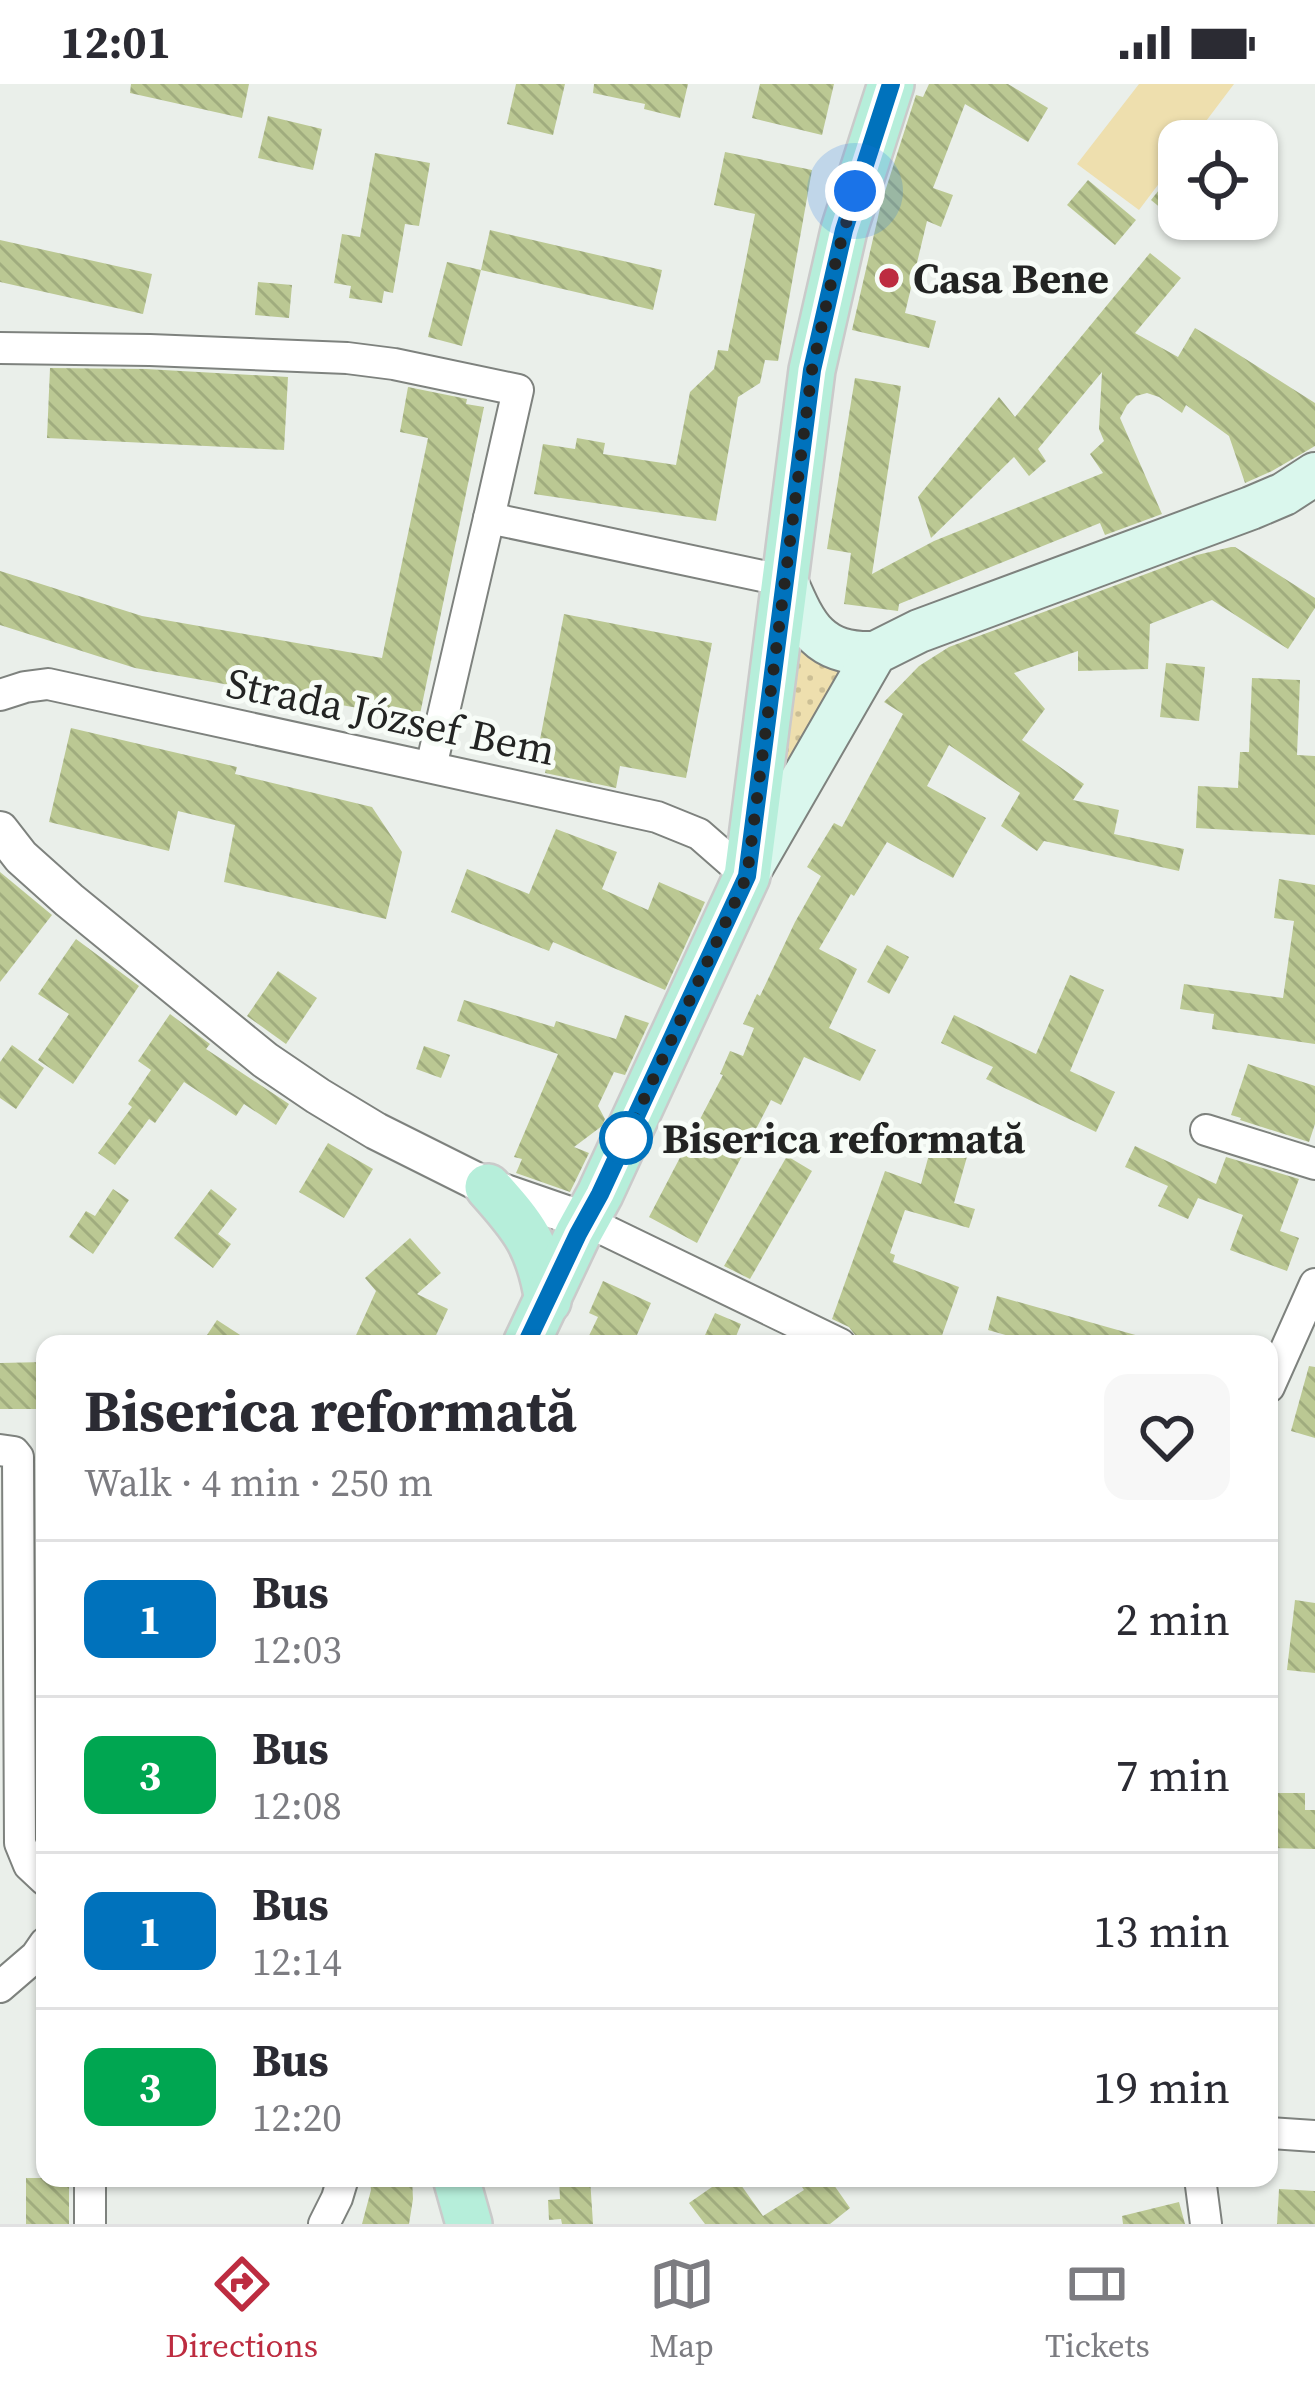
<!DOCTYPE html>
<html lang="en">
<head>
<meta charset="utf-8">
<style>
  body { margin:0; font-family:"Source Serif 4",serif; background:#f7f7f7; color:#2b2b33; height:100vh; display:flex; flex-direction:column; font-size:45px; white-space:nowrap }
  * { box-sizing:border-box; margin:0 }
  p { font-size:39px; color:#7c7c81 }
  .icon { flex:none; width:66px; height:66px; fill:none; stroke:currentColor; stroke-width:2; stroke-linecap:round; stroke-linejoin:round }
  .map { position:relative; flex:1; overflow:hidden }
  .panel { position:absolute; left:36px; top:1251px; width:1242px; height:852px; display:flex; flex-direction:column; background:#fff; border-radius:24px; box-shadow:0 3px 9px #0004 }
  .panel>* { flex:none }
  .badge { padding:0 24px; border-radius:18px; font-size:42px; line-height:78px }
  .controls { position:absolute; left:1158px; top:36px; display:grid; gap:24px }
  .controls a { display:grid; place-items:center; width:120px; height:120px; border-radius:24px; background:#fff; box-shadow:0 3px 9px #0004; font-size:60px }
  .you { position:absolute; width:60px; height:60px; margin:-30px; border:9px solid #fff; border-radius:50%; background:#1a73e8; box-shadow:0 0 0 18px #1a73e833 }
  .map>.badge { position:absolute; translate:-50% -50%; box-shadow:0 0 0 6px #fff }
  .round { display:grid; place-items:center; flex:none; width:126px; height:126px; border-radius:24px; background:#f7f7f7 }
  .headline { display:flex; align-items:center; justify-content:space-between; height:204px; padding:0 48px }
  h1 { font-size:57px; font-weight:700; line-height:90px }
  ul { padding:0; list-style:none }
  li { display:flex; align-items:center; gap:36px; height:156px; padding:0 48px; border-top:3px solid #e1e1e2 }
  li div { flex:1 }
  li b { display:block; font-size:45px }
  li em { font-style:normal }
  li .badge { min-width:132px; font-weight:700; text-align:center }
  .status { display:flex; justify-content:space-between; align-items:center; height:84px; padding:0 60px; background:#fff; direction:ltr }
  .status svg { height:33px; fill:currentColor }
  .menu { display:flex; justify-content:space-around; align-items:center; height:168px; border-top:3px solid #e1e1e2; background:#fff; font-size:33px; color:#7c7c81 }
  .menu a { display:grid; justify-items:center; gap:6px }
  .menu .selected { color:#bd2c40 }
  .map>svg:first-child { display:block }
  .grass { fill:url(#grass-dots) }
  .park { fill:#eedfae }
  .building { fill:url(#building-back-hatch) }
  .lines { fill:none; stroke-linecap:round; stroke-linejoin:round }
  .minor-casing { stroke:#7e827e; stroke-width:34 }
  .tertiary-casing { stroke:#7e827e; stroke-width:40 }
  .secondary-casing { stroke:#7e827e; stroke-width:46 }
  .primary-casing { stroke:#cacaca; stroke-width:50 }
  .minor { stroke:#fff; stroke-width:30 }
  .tertiary { stroke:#fff; stroke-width:36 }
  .secondary { stroke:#daf7ed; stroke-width:42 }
  .primary { stroke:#b6eeda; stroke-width:45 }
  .line-casing { stroke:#fff; stroke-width:27 }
  .line { stroke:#0072bc; stroke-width:18 }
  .walk { stroke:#232423; stroke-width:12; stroke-dasharray:0 21.6 }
  .poi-dot { fill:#bd2c40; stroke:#f7fcf7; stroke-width:4.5 }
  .stop-dot { fill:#fff; stroke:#0072bc; stroke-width:6 }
  .labels { text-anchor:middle; stroke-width:10; stroke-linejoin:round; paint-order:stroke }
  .poi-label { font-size:42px; font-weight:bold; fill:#232423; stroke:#f7fcf7; text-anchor:start }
  .street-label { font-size:42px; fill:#232423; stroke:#f7fcf7 }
  .stop-label { font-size:42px; font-weight:bold; fill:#232423; stroke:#f7fcf7; text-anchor:start }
</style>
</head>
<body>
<div class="status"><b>12:01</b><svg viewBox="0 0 49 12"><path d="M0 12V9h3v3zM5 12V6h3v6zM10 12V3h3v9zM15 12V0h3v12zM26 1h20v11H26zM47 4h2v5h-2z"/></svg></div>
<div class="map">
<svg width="1315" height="2140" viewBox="0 0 1315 2140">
  <defs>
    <pattern id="grass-dots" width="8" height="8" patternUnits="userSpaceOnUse" patternTransform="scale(3)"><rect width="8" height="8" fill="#eedfae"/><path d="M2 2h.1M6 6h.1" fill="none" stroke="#ccbf95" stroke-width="1.8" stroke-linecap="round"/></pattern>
    <pattern id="building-back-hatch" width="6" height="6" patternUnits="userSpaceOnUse" patternTransform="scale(3)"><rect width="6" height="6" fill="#bbc893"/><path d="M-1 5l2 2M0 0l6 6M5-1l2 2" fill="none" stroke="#a0ac7e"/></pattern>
  </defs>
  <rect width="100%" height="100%" fill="#eaefea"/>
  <polygon class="grass" points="799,551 857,581 769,737"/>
  <polygon class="park" points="1139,0 1234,0 1191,57 1179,57 1179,73 1139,126 1077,80"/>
  <g class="building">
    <polygon points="131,0 249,0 242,34 130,9"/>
    <polygon points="516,0 565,0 553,51 507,40"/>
    <polygon points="594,0 688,0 680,34 644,25 645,20 593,9"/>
    <polygon points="760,0 834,0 822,51 752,34"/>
    <polygon points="929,0 1008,0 1048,24 1028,58 965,20 933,104 953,111 941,143 927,137 905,229 936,237 929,264 852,246 881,120 916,11 923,13"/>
    <polygon points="268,32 322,45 313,86 258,74"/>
    <polygon points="725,68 812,86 778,277 765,276 760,299 738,313 716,437 534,410 543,360 575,365 577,354 605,359 603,370 676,381 690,308 714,285 718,266 728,267 755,130 714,121"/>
    <polygon points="375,69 430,79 419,142 405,140 393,209 384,207 382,219 349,214 351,202 334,199 342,150 360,153"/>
    <polygon points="1179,81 1179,116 1168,130 1151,116"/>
    <polygon points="1088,96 1136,136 1115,161 1067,121"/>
    <polygon points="490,146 662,186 653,226 481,186"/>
    <polygon points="0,156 152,190 143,230 0,198"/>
    <polygon points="1150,169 1181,194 1135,249 1178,273 1195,244 1222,260 1315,319 1315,362 1272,387 1245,399 1229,352 1186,321 1182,329 1159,313 1147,309 1136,312 1127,321 1120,334 1162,430 1105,451 1100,439 899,520 898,527 844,520 851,469 827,465 855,294 901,302 872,490 934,457 1103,389 1090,370 1104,357 1099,345 1102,288 1038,365 1046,377 1029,392 1014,373 931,454 918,413 999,313 1015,333"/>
    <polygon points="447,178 481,186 462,262 428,253"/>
    <polygon points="258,198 292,201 289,234 255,231"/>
    <polygon points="50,284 146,285 288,293 284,366 47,354"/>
    <polygon points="408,303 467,315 466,320 484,323 419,635 135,584 0,541 0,487 142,532 382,574 428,354 400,348"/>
    <polygon points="1231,463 1235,463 1315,514 1315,524 1288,565 1212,516 1150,540 1148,585 1078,587 1078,567 1014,589 1045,625 1022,656 1084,700 1073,716 1119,726 1114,750 1184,765 1179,787 1044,757 1037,767 1001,742 1020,709 949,661 927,702 986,734 953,794 887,758 854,812 851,810 819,865 857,885 829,944 876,966 860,997 804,973 781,1021 771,1016 697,1159 649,1133 723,991 720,990 730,967 743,972 754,944 743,940 757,910 760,912 795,838 821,792 807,783 834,739 842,743 903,630 884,618 919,582 949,563 1197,471"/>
    <polygon points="564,530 712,559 686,694 620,682 616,704 545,689 549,668 538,666"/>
    <polygon points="1166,579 1205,583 1199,637 1160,633"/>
    <polygon points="1252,594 1300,596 1297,671 1315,672 1315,751 1196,744 1198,702 1238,704 1240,668 1249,668"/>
    <polygon points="71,644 237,683 235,690 372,723 402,768 386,835 224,798 235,741 178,727 169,767 49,738"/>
    <polygon points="556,745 617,768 602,805 648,826 659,798 705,818 665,906 553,858 549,867 451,828 467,785 529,810"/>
    <polygon points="0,788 52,831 0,898"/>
    <polygon points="1279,795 1315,801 1315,960 1212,945 1214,930 1180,925 1184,900 1283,914 1294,837 1274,834"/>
    <polygon points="76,855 139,902 73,1000 38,976 69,930 38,910"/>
    <polygon points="887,861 909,873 889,910 867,898"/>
    <polygon points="278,887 317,914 286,960 247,932"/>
    <polygon points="1070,891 1104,906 1070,987 1115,1008 1096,1048 986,995 993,983 941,959 954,931 1036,970"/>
    <polygon points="464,916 554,943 556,937 616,955 625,931 649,939 625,991 614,988 598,1022 605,1035 602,1042 574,1063 589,1069 570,1108 516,1089 522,1075 514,1073 558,970 457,937"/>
    <polygon points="170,930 210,960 206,965 289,1020 276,1041 244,1020 236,1032 184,998 155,1039 149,1035 115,1081 98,1069 132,1023 128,1020 151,986 138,977"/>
    <polygon points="12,961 44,984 16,1025 0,1014 0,978"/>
    <polygon points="424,962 450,971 441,994 416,985"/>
    <polygon points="1248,980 1315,1002 1315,1040 1309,1058 1240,1036 1241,1034 1231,1031"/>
    <polygon points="934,1052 970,1062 954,1119 975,1125 969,1144 905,1126 890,1169 895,1171 893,1178 959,1203 939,1260 872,1260 858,1255 849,1243 832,1235 885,1087 921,1100"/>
    <polygon points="328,1059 373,1085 344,1134 299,1108"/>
    <polygon points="1135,1062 1216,1100 1226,1073 1299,1095 1280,1147 1299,1154 1287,1187 1230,1166 1243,1131 1198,1114 1188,1135 1158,1122 1168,1102 1125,1083"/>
    <polygon points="787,1072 812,1087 750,1195 724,1182"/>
    <polygon points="113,1105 129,1116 93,1170 69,1153 86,1127 95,1132"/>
    <polygon points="211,1105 237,1125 218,1150 231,1160 213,1184 174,1154"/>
    <polygon points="410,1154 441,1189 417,1210 448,1225 432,1260 352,1260 376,1207 365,1194"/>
    <polygon points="603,1197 651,1219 633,1260 585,1260 598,1233 589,1229"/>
    <polygon points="997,1212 1146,1254 1145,1260 1038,1260 988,1246"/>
    <polygon points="715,1229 741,1240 733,1260 701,1260"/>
    <polygon points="217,1236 254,1260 201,1260"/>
    <polygon points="45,1278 45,1325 0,1325 0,1279"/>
    <polygon points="1309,1282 1315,1283 1315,1354 1291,1347"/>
    <polygon points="1295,1516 1315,1519 1315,1589 1287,1586"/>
    <polygon points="1269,1709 1305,1709 1305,1726 1315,1726 1315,1765 1269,1764"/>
    <rect x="26" y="2094" width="43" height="46"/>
    <polygon points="370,2094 412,2094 413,2115 409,2140 362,2140 371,2106"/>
    <polygon points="559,2094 590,2094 593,2140 562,2140 561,2135 549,2136 548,2116 560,2115"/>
    <polygon points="706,2094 736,2094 763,2132 804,2106 802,2103 814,2094 829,2094 850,2124 830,2140 705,2140 689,2119 712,2103"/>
    <polygon points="1279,2105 1315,2107 1315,2140 1277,2140"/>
    <polygon points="1179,2118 1185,2140 1123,2140 1122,2132"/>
  </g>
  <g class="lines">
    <g class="minor-casing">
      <g id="minor">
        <polyline points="0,264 150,266 347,274 394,280 518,306 489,434"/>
        <polyline points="0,611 25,603 48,600 657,733 699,750 747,792"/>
        <polyline points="431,683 489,434 786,497"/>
        <polyline points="1206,1046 1315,1080"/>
        <polyline points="586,1137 840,1260"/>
        <polyline points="1269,1303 1315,1200"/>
        <polyline points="0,1366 14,1368 18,1373 20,1759 29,1781 45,1796"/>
        <polyline points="0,1903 36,1872 45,1859"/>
        <polyline points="1269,2049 1315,2052"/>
        <polyline points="90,2094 90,2140"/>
        <polyline points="1200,2094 1206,2140"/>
        <polyline points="324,2140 337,2114 343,2094"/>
      </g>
    </g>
    <g class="tertiary-casing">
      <polyline id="tertiary" points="0,746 21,773 69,816 265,976 318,1012 376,1047 488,1103 586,1137"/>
    </g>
    <g class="secondary-casing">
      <g id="secondary">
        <path d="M 786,497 C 806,544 819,571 875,569"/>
        <polyline points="750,786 875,569 919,547 1251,424 1284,410 1315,390"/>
      </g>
    </g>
    <g class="primary-casing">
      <g id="primary">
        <path d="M 488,1103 C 525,1144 539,1162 548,1217"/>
        <polyline points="526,1260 578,1150 600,1110 747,792 812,286 844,146 891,0"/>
        <polyline points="456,2094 469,2140"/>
      </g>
    </g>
    <use href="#minor" class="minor"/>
    <use href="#tertiary" class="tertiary"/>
    <use href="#secondary" class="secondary"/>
    <use href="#primary" class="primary"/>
  </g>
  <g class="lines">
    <g class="line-casing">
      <polyline id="line" points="526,1260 578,1150 600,1110 747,792 812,286 844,146 891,0"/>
    </g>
    <use href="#line" class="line"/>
    <polyline class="walk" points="626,1054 747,792 812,286 837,172 855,107"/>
  </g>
  <circle class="poi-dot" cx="889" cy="194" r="12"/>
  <circle class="stop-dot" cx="626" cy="1054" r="24"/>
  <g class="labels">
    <g class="poi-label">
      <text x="913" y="209">Casa Bene</text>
    </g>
    <g class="street-label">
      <text transform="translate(391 632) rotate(12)" y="15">Strada József Bem</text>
    </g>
    <g class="stop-label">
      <text x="662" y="1069">Biserica reformată</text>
    </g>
  </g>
</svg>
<div class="controls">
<a><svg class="icon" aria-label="locate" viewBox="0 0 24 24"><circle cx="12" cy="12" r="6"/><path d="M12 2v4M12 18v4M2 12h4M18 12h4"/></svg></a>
</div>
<div class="you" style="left:855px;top:107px"></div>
<section class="panel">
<div class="headline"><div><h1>Biserica reformată</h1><p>Walk · 4 min · 250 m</p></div><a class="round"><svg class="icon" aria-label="heart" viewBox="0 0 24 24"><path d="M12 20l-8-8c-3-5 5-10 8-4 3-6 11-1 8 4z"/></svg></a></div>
<ul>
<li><span class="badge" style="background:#0072bc;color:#fff">1</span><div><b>Bus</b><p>12:03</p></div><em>2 min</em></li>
<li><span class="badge" style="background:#00a651;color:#fff">3</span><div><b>Bus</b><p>12:08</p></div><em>7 min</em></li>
<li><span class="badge" style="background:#0072bc;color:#fff">1</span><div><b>Bus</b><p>12:14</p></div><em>13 min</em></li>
<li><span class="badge" style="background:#00a651;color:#fff">3</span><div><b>Bus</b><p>12:20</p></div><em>19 min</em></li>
</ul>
</section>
</div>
<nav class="menu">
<a class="selected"><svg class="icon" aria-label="directions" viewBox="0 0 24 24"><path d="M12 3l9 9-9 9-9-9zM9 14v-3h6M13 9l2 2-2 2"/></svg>Directions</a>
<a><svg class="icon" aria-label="map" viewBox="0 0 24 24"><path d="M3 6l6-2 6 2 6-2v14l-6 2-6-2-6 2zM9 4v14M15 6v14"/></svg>Map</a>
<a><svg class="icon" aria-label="tickets" viewBox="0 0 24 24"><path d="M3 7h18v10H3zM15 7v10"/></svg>Tickets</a>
</nav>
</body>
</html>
